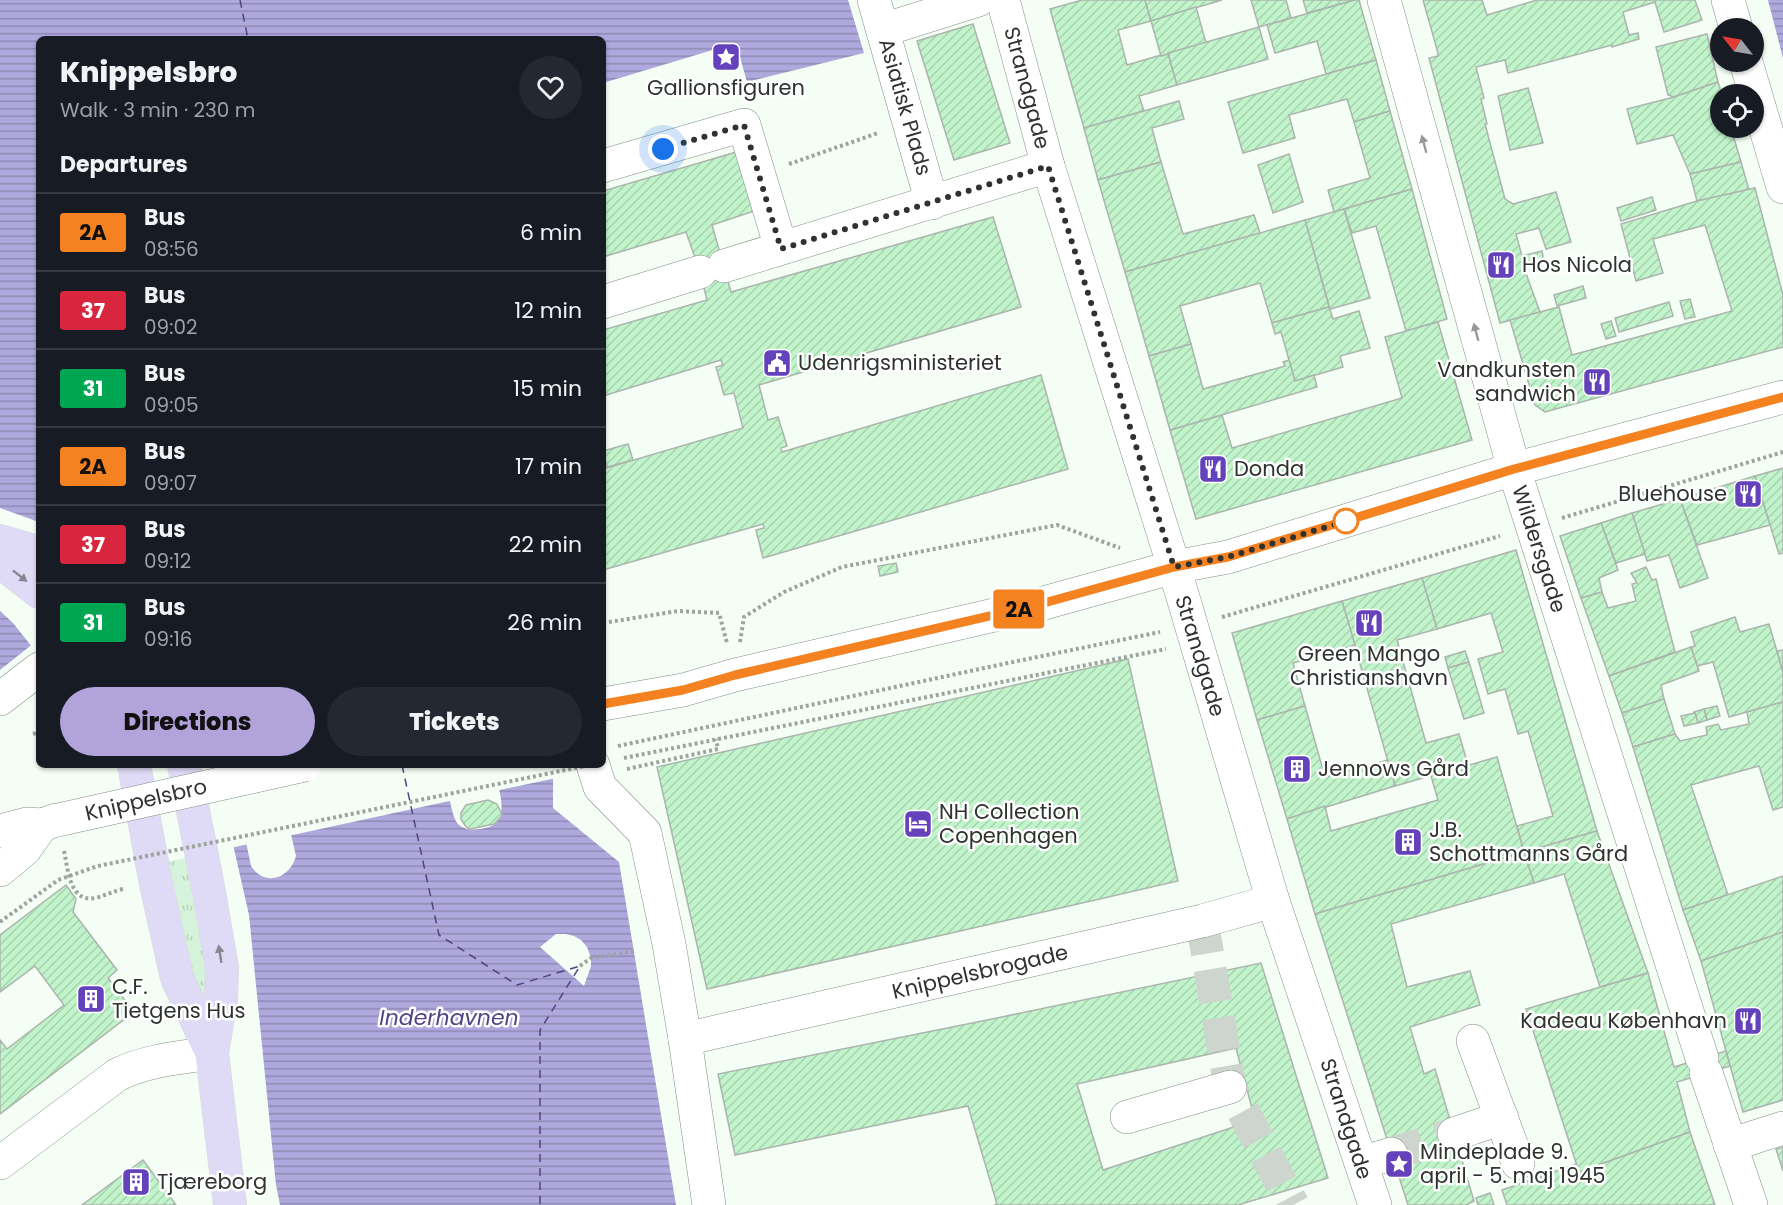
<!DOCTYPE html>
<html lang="en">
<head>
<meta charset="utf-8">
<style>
  body { margin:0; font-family:Poppins,sans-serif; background:#242831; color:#f1f3f6; height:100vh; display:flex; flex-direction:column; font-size:22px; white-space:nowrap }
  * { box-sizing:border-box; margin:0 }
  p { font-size:20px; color:#9ea1a6 }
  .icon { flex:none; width:33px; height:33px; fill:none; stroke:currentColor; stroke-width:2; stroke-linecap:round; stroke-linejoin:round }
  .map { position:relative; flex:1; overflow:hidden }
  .sheet { position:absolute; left:36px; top:36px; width:570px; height:732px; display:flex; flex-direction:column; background:#171b24; border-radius:9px; box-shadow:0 2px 4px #0004 }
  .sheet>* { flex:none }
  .badge { padding:0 12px; border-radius:4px; font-size:21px; line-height:39px }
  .needle { width:39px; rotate:301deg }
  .buttons { position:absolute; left:1710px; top:18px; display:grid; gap:12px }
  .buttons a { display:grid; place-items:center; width:54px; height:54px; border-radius:50%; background:#171b24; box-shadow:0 2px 4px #0004; font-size:30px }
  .you { position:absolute; width:30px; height:30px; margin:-15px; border:4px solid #fff; border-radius:50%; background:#1a73e8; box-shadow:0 0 0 9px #1a73e833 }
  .map>.badge { position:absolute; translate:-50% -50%; box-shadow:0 0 0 3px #fff }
  h2 { padding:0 24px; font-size:22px; line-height:54px }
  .round { display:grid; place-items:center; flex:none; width:63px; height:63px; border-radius:32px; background:#242831 }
  .overview { display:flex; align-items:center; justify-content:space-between; height:102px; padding:0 24px }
  h1 { font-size:28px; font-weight:800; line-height:45px }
  .cta { display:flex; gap:12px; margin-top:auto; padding:12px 24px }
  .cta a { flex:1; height:69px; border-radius:36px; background:#b2a3db; color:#111; font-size:24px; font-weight:800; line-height:69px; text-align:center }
  .cta a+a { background:#242831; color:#f1f3f6 }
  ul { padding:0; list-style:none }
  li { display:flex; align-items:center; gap:18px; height:78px; padding:0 24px; border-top:2px solid #363941 }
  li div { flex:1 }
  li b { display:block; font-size:22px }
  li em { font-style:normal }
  li .badge { min-width:66px; font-weight:700; text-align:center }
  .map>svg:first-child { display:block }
  .grass { fill:url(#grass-tufts) }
  .water { fill:url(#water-rules) }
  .pier { fill:#f4fef5 }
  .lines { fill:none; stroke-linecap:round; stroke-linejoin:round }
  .ferry { stroke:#514384; stroke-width:1.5; stroke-dasharray:8 6; stroke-linecap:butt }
  .building { fill:url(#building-hatch); stroke:#abb5ad; stroke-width:1.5; fill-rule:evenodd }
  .minor-tunnel { stroke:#cdd5ce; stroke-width:33; stroke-dasharray:33 16; stroke-linecap:butt }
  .minor-casing { stroke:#848e86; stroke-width:34 }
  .major-casing { stroke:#dadada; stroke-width:34 }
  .path { stroke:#9da49e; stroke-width:4; stroke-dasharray:3 3; stroke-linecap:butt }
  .minor { stroke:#fff; stroke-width:33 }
  .major { stroke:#dfdbf7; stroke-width:33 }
  .minor-bridge-casing { stroke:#848e86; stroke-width:34; stroke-linecap:butt }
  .path-bridge { stroke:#9da49e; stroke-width:4; stroke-dasharray:3 3; stroke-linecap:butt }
  .minor-bridge { stroke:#fff; stroke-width:33 }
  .oneway { fill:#979998 }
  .oneway2 { fill:#878794 }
  .line-casing { stroke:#fff; stroke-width:14 }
  .line { stroke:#f58220; stroke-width:9 }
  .walk { stroke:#2f3330; stroke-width:6; stroke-dasharray:0 10.8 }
  .stop-dot { fill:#fff; stroke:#f58220; stroke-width:3 }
  .labels { text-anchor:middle; stroke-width:5; stroke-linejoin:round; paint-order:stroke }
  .poi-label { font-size:21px; fill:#2f3330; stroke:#fff; text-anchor:start }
  .street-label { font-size:21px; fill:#2f3330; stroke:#fff }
  .water-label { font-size:22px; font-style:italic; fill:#514384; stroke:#fff }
</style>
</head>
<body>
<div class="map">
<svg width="1783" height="1205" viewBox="0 0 1783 1205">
  <defs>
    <pattern id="grass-tufts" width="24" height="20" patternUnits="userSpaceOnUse" patternTransform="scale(1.5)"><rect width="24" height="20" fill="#d5f3da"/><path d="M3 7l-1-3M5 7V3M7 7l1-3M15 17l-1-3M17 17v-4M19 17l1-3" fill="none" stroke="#b7d1bb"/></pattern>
    <pattern id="water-rules" width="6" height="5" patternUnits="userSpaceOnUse" patternTransform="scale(1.5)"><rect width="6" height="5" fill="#afa8dd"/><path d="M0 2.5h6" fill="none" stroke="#8f89b4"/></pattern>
    <pattern id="building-hatch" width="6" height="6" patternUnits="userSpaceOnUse" patternTransform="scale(1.5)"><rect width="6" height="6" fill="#c2f4cb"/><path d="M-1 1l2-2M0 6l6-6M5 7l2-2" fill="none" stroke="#a7d2af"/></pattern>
  </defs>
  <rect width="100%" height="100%" fill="#f4fef5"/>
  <path class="grass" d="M 191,857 L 213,990 C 206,995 200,996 192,992 L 167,862 Z"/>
  <g class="water">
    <polygon points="0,0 848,0 864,53 747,82 736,43 603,83 603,39 39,39 39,639 0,670"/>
    <polygon points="1768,0 1783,0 1783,58"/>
    <path d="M 215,765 L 230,765 L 251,866 C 264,887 290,879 296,856 L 275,765 L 444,765 C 447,778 450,815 458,824 C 464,830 472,830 480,829 C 515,826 498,788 493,765 L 553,768 L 553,808 L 619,862 L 676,1205 L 280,1205 L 276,1185 L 249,915 Z"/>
  </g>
  <g class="pier">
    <polygon points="0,508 39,522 39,642 33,648 13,623 0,611"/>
    <polygon points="212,765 233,765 249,844 230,848"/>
    <polygon points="272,765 448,765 454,800 288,836"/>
    <polygon points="490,765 556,765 556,778 495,791"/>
    <polygon points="556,934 566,934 574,936 581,940 587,947 591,958 591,966 584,986 540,947"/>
  </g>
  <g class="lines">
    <g class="ferry">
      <polyline points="240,0 248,39"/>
      <polyline points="402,765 439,935 517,985 580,966 540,1030 540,1205"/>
    </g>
  </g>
  <g class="building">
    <polygon points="1082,0 1145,0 1151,21 1118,30 1127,65 1168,53 1177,85 1139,96 1144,111 1084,128 1050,9"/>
    <polygon points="1145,0 1222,0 1151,21"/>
    <polygon points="1251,0 1286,0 1291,18 1259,27"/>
    <polygon points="1303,0 1355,0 1307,13"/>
    <polygon points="1355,0 1359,0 1376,60 1326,74 1317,41 1275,53 1267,25"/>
    <polygon points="1423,0 1482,0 1487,15 1537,0 1695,0 1702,20 1664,32 1655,2 1623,12 1629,35 1638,33 1639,39 1612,47 1612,45 1508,73 1505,60 1476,67 1484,98 1481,99 1487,124 1485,124 1505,199 1513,204 1556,192 1571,242 1546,249 1539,228 1516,234 1522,256 1542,251 1544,262 1524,268 1540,312 1500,323 1429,58 1438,56 1438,53"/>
    <polygon points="1196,7 1206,43 1161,56 1151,21"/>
    <polygon points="973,24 1010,143 954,160 917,41"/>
    <polygon points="1259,27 1268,59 1177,85 1168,53"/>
    <polygon points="1707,34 1718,82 1674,97 1668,95 1656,47"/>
    <polygon points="1376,60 1390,111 1354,122 1347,99 1289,115 1295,138 1243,153 1228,102"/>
    <polygon points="1718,82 1722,94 1720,128 1731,128 1741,162 1690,174 1673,135 1637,144 1627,109 1674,97"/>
    <polygon points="1528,88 1543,143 1510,150 1498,96"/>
    <polygon points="1179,101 1184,119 1152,128 1161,162 1098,180 1084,128"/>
    <polygon points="1390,111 1412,189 1334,212 1328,190 1370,178 1354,122"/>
    <polygon points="740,151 757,210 712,225 731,292 993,217 1021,307 759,385 768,420 778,417 787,446 781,448 782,452 1041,375 1068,469 763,558 756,530 764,528 763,524 603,570 603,469 743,428 734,393 724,395 716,367 723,365 721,360 603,396 603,330 707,300 700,272 686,232 603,257 603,191"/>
    <polygon points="1289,154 1303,202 1273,213 1258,165"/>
    <polygon points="1161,162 1183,234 1254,215 1260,233 1125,272 1098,180"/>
    <polygon points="1741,162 1749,190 1697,201 1690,174"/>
    <polygon points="1755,188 1783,295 1783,347 1545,412 1535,405 1510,320 1559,307 1572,355 1732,311 1705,225 1653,239 1663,273 1636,281 1621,224 1697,201"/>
    <polygon points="1412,189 1447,319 1406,331 1376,226 1352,233 1344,209"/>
    <polygon points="1652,197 1656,210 1621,221 1617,208"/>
    <polygon points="1344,209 1370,298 1330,309 1305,220"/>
    <polygon points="1305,220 1329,307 1272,323 1260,283 1180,306 1191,344 1149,356 1125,272"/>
    <polygon points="1583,286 1586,298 1557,306 1554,295"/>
    <polygon points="1690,299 1695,317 1685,319 1680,301"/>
    <polygon points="1669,302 1673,316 1619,332 1615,318"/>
    <polygon points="1329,307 1333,319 1359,311 1370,348 1340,356 1343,367 1295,381 1281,332 1275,334 1272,323"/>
    <polygon points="1611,321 1616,336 1606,339 1601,324"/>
    <polygon points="1438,322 1472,440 1196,519 1170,430 1222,415 1232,448 1402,398 1385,337"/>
    <polygon points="1191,344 1203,389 1285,366 1283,362 1289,360 1295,381 1314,375 1317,387 1170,430 1149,356"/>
    <polygon points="628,444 633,460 607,467 603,451"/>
    <polygon points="1783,468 1783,553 1779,554 1755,476"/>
    <polygon points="1755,476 1770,525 1697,545 1680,499"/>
    <polygon points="1680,499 1708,578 1680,588 1669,555 1647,561 1632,513"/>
    <polygon points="1632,513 1645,554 1616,563 1601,523"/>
    <polygon points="1601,523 1618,570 1599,578 1602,592 1581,598 1560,536"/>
    <polygon points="1516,550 1597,831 1524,852 1517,826 1553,816 1528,731 1518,734 1505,689 1488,694 1478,659 1503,652 1491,613 1437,629 1422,578"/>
    <polygon points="896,563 898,572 880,576 878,566"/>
    <polygon points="1646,567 1652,580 1656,579 1675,652 1609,676 1581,598 1602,592 1608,608 1636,601 1632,584 1637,583 1631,573"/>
    <polygon points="1422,578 1437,629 1397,640 1426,743 1459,734 1468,765 1395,786 1342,601"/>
    <polygon points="1342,601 1355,645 1293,663 1305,706 1257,720 1232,633"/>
    <polygon points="1735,617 1740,632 1769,624 1783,672 1783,702 1729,717 1713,662 1697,666 1691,647 1695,646 1691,632"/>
    <polygon points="1691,647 1699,671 1661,685 1664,699 1622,713 1609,676"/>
    <polygon points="1783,650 1783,672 1777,651"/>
    <polygon points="1465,651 1469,662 1448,668 1445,657"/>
    <polygon points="1128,659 1178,881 707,989 657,767"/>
    <polygon points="1469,662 1484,713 1464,719 1448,668"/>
    <polygon points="1664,699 1675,734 1633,747 1622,713"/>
    <polygon points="1783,702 1783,807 1773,810 1759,766 1691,785 1728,895 1683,910 1633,747 1675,734 1680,741 1707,735 1706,727 1718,724 1721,730 1749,724 1747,712"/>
    <polygon points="1305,706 1325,777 1388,760 1395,786 1287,819 1257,720"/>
    <polygon points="1717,706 1720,716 1707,720 1704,709"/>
    <polygon points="1704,709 1707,720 1698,723 1694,712"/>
    <polygon points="1695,713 1698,723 1684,726 1681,716"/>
    <polygon points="1497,757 1524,852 1315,914 1287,819 1325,806 1331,831 1438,800 1431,776"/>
    <polygon points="488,800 497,804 502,814 500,818 494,824 470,829 466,827 461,819 461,813 466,805"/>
    <polygon points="1597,831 1648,973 1600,987 1564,874 1534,883 1524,852"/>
    <polygon points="1524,852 1534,883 1391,924 1407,987 1470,971 1480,1005 1410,1027 1424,1074 1435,1069 1474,1201 1466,1205 1408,1205 1315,914"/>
    <polygon points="1783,876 1783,932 1701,961 1683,910"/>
    <polygon points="66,885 76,899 73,912 117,970 108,978 134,1012 0,1114 0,1040 7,1049 64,1005 35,966 0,992 0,935"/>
    <polygon points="1783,932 1783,1100 1743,1112 1701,961"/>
    <path d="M 1261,963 L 1328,1178 L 1238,1205 L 994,1205 L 997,1204 L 968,1106 L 735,1155 L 718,1074 L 997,1018 ZM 1236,1048 L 1255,1120 L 1103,1170 L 1077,1084 Z"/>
    <polygon points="1648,973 1674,1067 1726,1051 1730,1066 1677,1082 1690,1132 1579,1172 1526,1009"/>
    <polygon points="1690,1132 1715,1205 1507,1205 1502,1190 1576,1164 1579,1172"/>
    <polygon points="1783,1147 1783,1171 1776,1149"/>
    <polygon points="143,1160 176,1205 82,1205"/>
    <polygon points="1490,1193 1494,1205 1478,1205 1476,1198"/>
  </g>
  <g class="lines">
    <g class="minor-tunnel">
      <polyline points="1202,921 1230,1087 1293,1205"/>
      <polyline points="1391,1154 1454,1134"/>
    </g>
    <g class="minor-casing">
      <g id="minor">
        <polyline points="874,0 932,203"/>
        <polyline points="1003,0 1048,166 1174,567 1273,901 1375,1205"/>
        <polyline points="1384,0 1514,469 1702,1058"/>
        <polyline points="1728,0 1736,28"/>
        <polyline points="883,30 978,0"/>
        <polyline points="1746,62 1783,187"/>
        <polyline points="603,166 744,125 781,248"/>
        <polyline points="724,266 1048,166"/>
        <polyline points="603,302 700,272"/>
        <polyline points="0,699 39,669"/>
        <polyline points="603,704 683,690 735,675 1033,606 1174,567 1228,557 1514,469 1783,397"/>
        <polyline points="593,765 600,787 645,833 669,944 685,1039 709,1205"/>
        <polyline points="0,831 27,824 42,825 56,820"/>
        <polyline points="0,870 25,849 42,825"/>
        <polyline points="685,1039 1202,921 1273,901"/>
        <polyline points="1473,1041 1518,1163"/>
        <polyline points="1706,1073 1751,1205"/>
        <polyline points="1127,1117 1230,1087"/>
        <polyline points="1454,1134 1502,1118"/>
        <polyline points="1730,1145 1783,1128"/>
        <path d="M 0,1163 L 117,1075 C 147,1060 179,1058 212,1053"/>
        <polyline points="1361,1163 1391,1154"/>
      </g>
    </g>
    <g class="major-casing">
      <g id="major">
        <polyline points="0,541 27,549 39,555"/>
        <polyline points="0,561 39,592"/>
        <polyline points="134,765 156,884 177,978 212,1053"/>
        <polyline points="184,765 209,892 222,968 221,999 212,1053 230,1205"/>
      </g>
    </g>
    <g class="path">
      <polyline points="789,164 878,133"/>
      <polyline points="1562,518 1783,452"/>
      <polyline points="1222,617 1500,536"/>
      <polyline points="603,623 678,611 719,613 727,643"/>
      <polyline points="740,642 744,617 784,592 842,567 1057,525 1120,548"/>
      <polyline points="33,734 39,732"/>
      <polyline points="618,746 1008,663 1160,632"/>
      <polyline points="624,758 1166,649"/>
      <polyline points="627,769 718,749 716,739"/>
      <path d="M 64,851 C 68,868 69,903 95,898 C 105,896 113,891 123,889"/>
      <polyline points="0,922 58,880 98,866"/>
      <polyline points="580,966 591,958 636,951"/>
    </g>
    <use href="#minor" class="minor"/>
    <use href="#major" class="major"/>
    <g class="minor-bridge-casing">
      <polyline id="minor-bridge" points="58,820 305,765"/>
    </g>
    <polyline class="path-bridge" points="98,866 590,765"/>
    <use href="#minor-bridge" class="minor-bridge"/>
  </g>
  <defs><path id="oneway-solid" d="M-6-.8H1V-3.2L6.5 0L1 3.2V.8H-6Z" transform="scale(1.5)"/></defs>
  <g class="oneway">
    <use href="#oneway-solid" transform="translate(1424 144) rotate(-105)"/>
    <use href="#oneway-solid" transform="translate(1476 332) rotate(-105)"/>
  </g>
  <g class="oneway2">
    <use href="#oneway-solid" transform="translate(20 576) rotate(38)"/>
    <use href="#oneway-solid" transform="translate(220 954) rotate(-99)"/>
  </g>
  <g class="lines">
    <g class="line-casing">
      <polyline id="line" points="603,704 683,690 735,675 1033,606 1174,567 1228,557 1514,469 1783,397"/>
    </g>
    <use href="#line" class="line"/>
    <polyline class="walk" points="663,149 744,125 781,249 1048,166 1174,567 1228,557 1346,521"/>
  </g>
  <defs>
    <g id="sight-square" transform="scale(1.5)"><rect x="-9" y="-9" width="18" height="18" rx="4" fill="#6442bb" stroke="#fff"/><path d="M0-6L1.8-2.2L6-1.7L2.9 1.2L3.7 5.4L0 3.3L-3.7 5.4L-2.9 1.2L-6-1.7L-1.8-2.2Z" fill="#fff"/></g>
    <g id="restaurant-square" transform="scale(1.5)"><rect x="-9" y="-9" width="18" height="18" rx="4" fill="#6442bb" stroke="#fff"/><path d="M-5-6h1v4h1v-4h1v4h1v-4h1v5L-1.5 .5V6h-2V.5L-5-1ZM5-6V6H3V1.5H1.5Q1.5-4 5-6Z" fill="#fff"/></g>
    <g id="civic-square" transform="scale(1.5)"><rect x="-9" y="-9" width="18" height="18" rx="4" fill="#6442bb" stroke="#fff"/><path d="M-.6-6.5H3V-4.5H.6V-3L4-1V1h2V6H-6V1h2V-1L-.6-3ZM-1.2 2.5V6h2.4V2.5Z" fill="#fff"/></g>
    <g id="building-square" transform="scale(1.5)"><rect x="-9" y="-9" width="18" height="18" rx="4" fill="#6442bb" stroke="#fff"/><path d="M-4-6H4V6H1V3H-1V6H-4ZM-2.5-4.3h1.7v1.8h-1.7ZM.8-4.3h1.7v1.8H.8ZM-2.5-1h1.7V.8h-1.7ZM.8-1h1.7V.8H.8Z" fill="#fff"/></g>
    <g id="hotel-square" transform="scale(1.5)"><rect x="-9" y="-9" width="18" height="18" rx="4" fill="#6442bb" stroke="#fff"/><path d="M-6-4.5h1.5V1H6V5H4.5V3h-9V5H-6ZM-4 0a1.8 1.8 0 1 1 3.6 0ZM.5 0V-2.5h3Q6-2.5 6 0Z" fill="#fff"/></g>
  </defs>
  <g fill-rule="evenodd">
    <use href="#sight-square" x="726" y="57"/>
    <use href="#restaurant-square" x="1501" y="265"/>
    <use href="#civic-square" x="777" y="363"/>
    <use href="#restaurant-square" x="1597" y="382"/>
    <use href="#restaurant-square" x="1213" y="469"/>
    <use href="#restaurant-square" x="1748" y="494"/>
    <use href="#restaurant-square" x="1369" y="623"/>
    <use href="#building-square" x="1297" y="769"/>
    <use href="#hotel-square" x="918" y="824"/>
    <use href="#building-square" x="1408" y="842"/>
    <use href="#building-square" x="91" y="999"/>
    <use href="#restaurant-square" x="1748" y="1021"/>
    <use href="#sight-square" x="1399" y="1164"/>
    <use href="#building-square" x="136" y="1182"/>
  </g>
  <circle class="stop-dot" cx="1346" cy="521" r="12"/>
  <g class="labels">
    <g class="poi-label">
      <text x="726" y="95" text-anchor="middle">Gallionsfiguren</text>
      <text x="1522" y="272">Hos Nicola</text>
      <text x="798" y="370">Udenrigsministeriet</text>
      <text x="1576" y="377" text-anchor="end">Vandkunsten<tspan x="1576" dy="24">sandwich</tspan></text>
      <text x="1234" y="476">Donda</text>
      <text x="1727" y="501" text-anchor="end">Bluehouse</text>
      <text x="1369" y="661" text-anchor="middle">Green Mango<tspan x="1369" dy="24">Christianshavn</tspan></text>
      <text x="1318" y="776">Jennows Gård</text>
      <text x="939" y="819">NH Collection<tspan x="939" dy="24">Copenhagen</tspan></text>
      <text x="1429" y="837">J.B.<tspan x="1429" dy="24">Schottmanns Gård</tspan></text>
      <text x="112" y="994">C.F.<tspan x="112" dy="24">Tietgens Hus</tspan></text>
      <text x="1727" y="1028" text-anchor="end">Kadeau København</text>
      <text x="1420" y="1159">Mindeplade 9.<tspan x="1420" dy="24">april - 5. maj 1945</tspan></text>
      <text x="157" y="1189">Tjæreborg</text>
    </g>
    <g class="street-label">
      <text transform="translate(1027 88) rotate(75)" y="7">Strandgade</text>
      <text transform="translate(905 107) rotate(74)" y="7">Asiatisk Plads</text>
      <text transform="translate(1539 549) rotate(72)" y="7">Wildersgade</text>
      <text transform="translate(1200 656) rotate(73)" y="7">Strandgade</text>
      <text transform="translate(146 800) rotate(-13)" y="7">Knippelsbro</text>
      <text transform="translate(980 972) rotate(-13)" y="7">Knippelsbrogade</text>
      <text transform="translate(1346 1119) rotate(72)" y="7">Strandgade</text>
    </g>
    <g class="water-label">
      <text x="449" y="1025">Inderhavnen</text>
    </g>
  </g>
</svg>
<div class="buttons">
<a><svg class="needle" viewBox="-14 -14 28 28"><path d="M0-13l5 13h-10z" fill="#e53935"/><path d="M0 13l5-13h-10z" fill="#9ea1a6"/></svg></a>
<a><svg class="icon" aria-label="locate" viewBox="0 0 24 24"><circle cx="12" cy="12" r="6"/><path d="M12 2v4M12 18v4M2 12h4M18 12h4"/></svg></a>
</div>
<div class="you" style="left:663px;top:149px"></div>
<b class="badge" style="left:1019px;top:609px;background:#f58220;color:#111">2A</b>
<section class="sheet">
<div class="overview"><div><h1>Knippelsbro</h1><p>Walk · 3 min · 230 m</p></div><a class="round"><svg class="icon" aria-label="heart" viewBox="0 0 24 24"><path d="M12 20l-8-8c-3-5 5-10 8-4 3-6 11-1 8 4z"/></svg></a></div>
<h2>Departures</h2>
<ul>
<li><span class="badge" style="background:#f58220;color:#111">2A</span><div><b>Bus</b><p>08:56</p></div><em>6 min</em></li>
<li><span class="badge" style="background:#d7263d;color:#fff">37</span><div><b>Bus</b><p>09:02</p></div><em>12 min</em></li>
<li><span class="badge" style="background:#00a651;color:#fff">31</span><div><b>Bus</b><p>09:05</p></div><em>15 min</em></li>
<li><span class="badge" style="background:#f58220;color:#111">2A</span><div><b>Bus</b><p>09:07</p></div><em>17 min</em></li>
<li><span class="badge" style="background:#d7263d;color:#fff">37</span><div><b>Bus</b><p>09:12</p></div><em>22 min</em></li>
<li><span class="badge" style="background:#00a651;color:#fff">31</span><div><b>Bus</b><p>09:16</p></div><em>26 min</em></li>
</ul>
<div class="cta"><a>Directions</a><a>Tickets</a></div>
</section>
</div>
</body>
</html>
